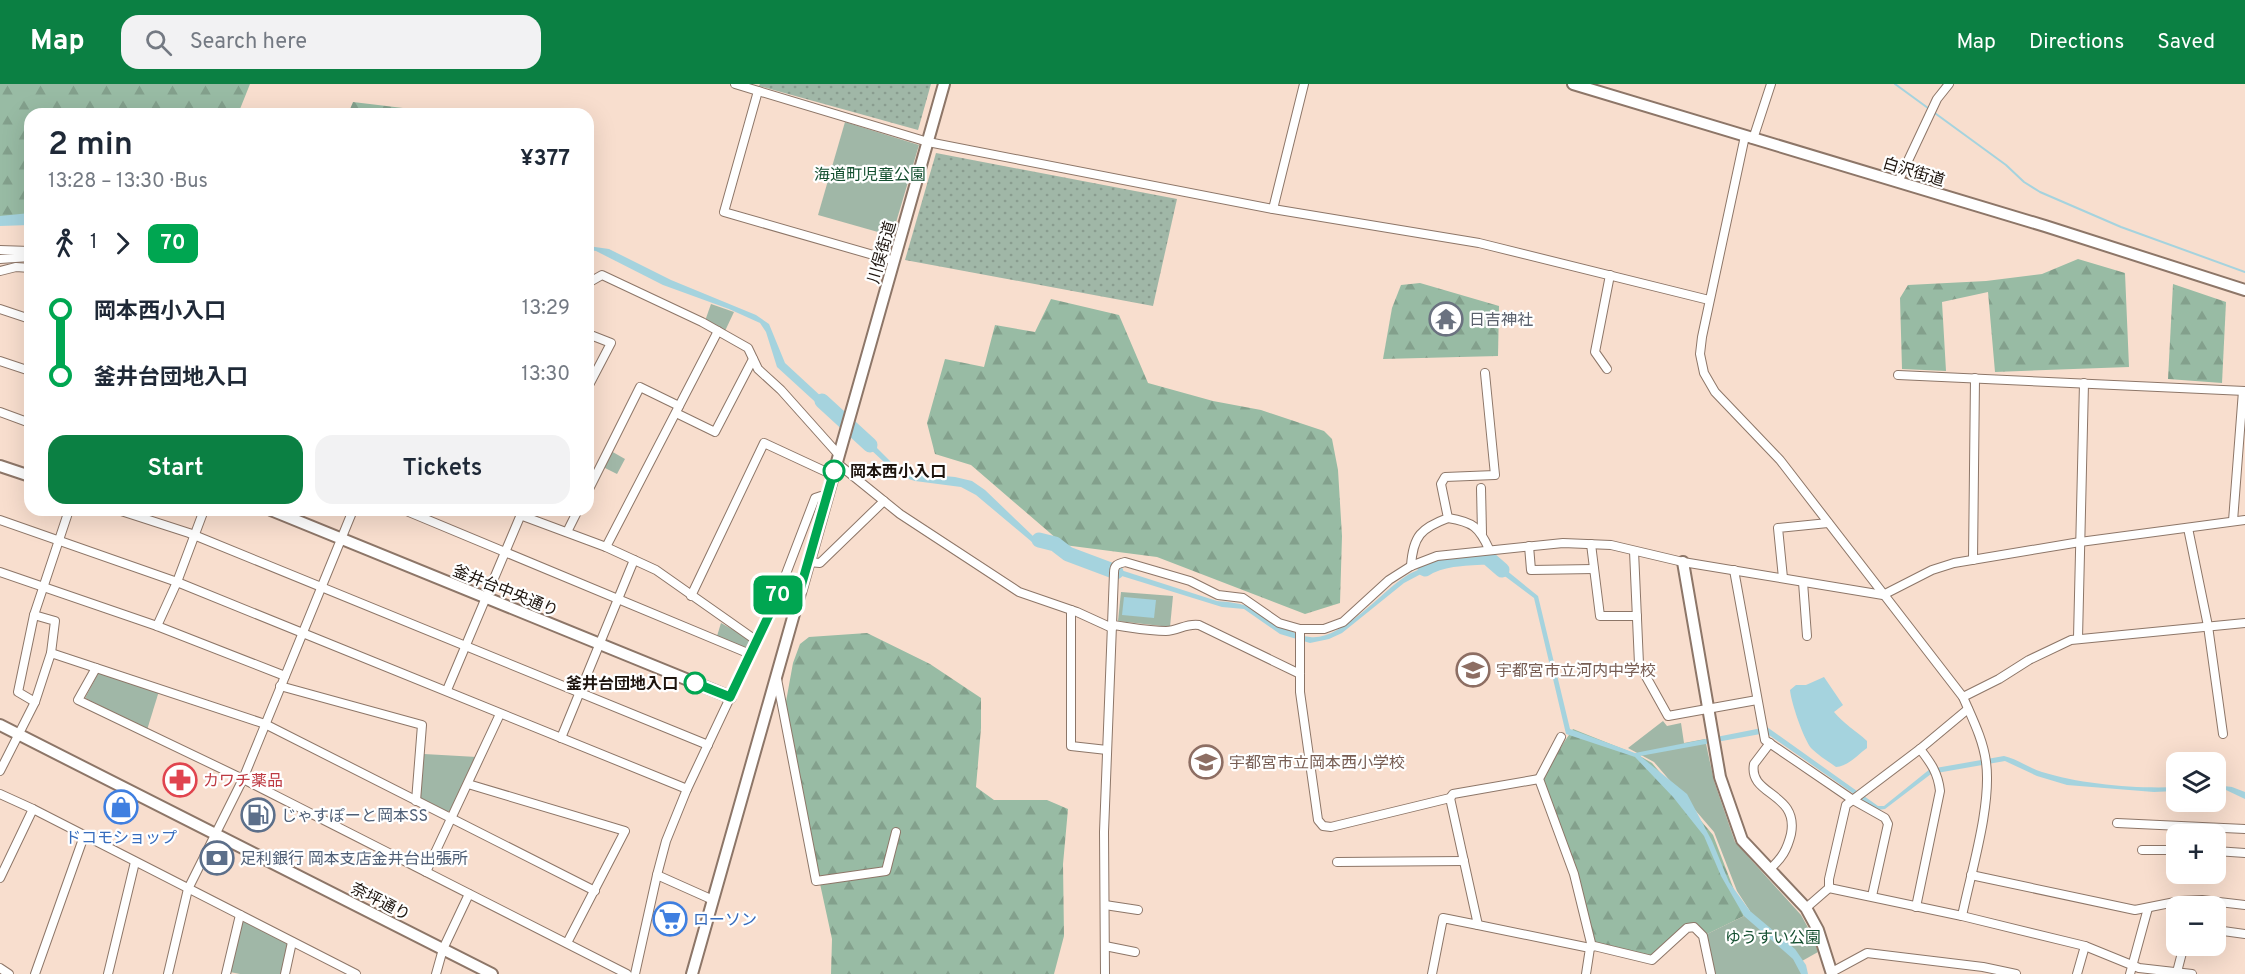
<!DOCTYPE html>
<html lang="en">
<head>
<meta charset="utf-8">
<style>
  body { margin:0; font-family:Overpass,"Noto Sans JP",sans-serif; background:#f2f2f3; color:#1f2937; height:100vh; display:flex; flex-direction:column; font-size:22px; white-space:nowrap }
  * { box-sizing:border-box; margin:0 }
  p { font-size:20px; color:#747a83 }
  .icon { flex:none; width:33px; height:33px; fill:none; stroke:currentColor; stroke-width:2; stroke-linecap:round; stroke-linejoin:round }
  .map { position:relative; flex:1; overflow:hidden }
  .panel { position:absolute; left:24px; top:24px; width:570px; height:408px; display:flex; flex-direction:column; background:#fff; border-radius:18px; box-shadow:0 6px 24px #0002 }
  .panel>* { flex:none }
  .badge { padding:0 12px; border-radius:9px; font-size:21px; line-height:39px }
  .fabs { position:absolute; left:2166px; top:668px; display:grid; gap:12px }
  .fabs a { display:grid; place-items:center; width:60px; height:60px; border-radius:12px; background:#fff; box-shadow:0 6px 24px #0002; font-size:30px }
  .map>.badge { position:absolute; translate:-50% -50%; box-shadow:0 0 0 3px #fff }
  .legs { display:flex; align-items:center; gap:9px; height:66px; padding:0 24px; font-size:20px }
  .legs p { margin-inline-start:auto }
  .overview { display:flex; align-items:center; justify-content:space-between; height:102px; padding:0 24px }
  h1 { font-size:33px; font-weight:600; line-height:45px }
  .button { display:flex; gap:12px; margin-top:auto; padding:12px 24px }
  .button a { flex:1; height:69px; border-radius:18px; background:#0b8043; color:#fff; font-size:24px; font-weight:600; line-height:69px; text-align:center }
  .button a+a { background:#f2f2f3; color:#1f2937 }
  ul { padding:0 24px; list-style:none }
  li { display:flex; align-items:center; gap:21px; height:66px; font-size:22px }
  li i { display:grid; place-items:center; width:9px; height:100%; margin:0 8px; background:currentColor }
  li i::after { content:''; width:15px; height:15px; margin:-8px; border:4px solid; border-radius:50%; background:#fff }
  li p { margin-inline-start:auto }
  li:first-child i { background:linear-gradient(#0000 50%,currentColor 0) }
  li:last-child i { background:linear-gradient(currentColor 50%,#0000 0) }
  header { display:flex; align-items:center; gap:36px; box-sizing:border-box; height:84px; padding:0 30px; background:#0b8043; color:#fff }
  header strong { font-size:28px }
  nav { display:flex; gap:33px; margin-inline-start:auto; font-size:21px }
  .search { width:420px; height:54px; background:#f2f2f3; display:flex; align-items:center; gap:15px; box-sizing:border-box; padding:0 21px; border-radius:18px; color:#747a83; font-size:22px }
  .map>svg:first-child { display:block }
  .grass { fill:url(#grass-dots) }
  .forest { fill:url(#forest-firs) }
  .park { fill:#a0b7a7 }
  .water { fill:#a5d3de }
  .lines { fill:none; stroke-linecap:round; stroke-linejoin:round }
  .stream { stroke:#a5d3de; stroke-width:2 }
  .river { stroke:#a5d3de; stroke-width:15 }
  .street-casing { stroke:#8d7668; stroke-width:10 }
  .secondary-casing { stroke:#8d7668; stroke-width:14 }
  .street { stroke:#fff; stroke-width:8 }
  .secondary { stroke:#fff; stroke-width:10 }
  .line-1-casing { stroke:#fff; stroke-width:14 }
  .line-1 { stroke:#00a651; stroke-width:9 }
  .stop-1-dot { fill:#fff; stroke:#00a651; stroke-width:3 }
  .labels { text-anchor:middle; stroke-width:4.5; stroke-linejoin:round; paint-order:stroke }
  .street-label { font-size:16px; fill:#1e150f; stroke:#fff }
  .park-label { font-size:16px; fill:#155031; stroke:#fff }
  .worship-label { font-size:16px; fill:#5b616d; stroke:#fff; text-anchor:start }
  .stop-label { font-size:16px; font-weight:bold; fill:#1e150f; stroke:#fff; text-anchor:start }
  .education-label { font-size:16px; fill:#785e54; stroke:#fff; text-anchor:start }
  .health-label { font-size:16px; fill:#be3a42; stroke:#fff; text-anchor:start }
  .service-label { font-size:16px; fill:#4e5e75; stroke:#fff; text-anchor:start }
  .shop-label { font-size:16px; fill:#366cbe; stroke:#fff }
</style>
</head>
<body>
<header>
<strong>Map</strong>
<div class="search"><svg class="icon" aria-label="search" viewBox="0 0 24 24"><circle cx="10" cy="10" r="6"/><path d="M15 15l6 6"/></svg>Search here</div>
<nav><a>Map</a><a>Directions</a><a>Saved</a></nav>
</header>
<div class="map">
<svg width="2245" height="890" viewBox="0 0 2245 890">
  <defs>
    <pattern id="grass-dots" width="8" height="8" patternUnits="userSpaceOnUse" patternTransform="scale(1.5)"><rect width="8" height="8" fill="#a0b7a7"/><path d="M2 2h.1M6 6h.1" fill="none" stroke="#899c8f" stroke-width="1.8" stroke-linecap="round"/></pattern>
    <pattern id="forest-firs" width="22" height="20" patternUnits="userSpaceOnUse" patternTransform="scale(1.5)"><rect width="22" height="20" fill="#98bba4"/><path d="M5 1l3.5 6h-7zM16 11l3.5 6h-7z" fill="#83a08c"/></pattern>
  </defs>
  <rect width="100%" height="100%" fill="#f8dece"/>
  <g class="grass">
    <polygon points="760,0 931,0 918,46 759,2"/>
    <polygon points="936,69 1177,115 1153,222 905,176"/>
  </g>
  <g class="forest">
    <polygon points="0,0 250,0 238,30 30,30 30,134 0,135"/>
    <polygon points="353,18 453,30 348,30"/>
    <polygon points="2078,175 2125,189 2129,283 1995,288 1988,208 1942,218 1946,287 1902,285 1900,214 1908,201 1986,197 2042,190"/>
    <polygon points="1420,199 1499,222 1498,272 1383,275 1392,224 1401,201"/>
    <polygon points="2173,200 2226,218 2222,299 2168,295"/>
    <polygon points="1051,215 1119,231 1148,299 1213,317 1261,326 1324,347 1332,355 1338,386 1342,452 1340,519 1305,530 1157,473 1064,461 971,381 935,370 927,339 945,275 984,283 995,241 1035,248"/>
    <polygon points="867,549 930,580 981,614 981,644 976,703 994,716 1047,716 1068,725 1063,780 1064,852 1054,890 831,890 832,855 804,726 785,623 793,579 800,560 809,553"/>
    <polygon points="1573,645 1638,671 1652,679 1713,751 1744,832 1703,852 1694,843 1652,876 1594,862 1574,790 1539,695"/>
  </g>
  <g class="park">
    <polygon points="845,38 919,61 892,152 818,131"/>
    <polygon points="711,220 734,228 725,247 705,237"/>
    <polygon points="611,367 625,375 617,390 603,383"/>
    <polygon points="1121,508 1173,512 1170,543 1118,537"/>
    <polygon points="721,539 748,554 750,559 748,563 744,564 717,552"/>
    <polygon points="99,588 159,607 147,646 85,614"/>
    <polygon points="1663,637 1667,642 1681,639 1684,659 1705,655 1714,697 1735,758 1801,831 1811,849 1818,868 1802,877 1804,890 1711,890 1703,852 1744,832 1750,827 1737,807 1714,748 1654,678 1628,664"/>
    <polygon points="424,670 477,673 453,726 446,728 419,713"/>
    <polygon points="242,835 289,859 283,890 240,890 230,888"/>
  </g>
  <g class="water">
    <polygon points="30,129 30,141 0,142 0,132"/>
    <polygon points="588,162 609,165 671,196 756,231 769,240 785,279 837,327 835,336 777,283 766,248 760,239 729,225 663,201 596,167 588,166"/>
    <polygon points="858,345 899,386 910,389 955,393 972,397 985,406 1034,453 1058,459 1055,466 1032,458 976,411 961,403 915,397 899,392 855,351"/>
    <path d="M 1490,473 L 1538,512 L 1570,645 L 1635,669 L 1767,643 L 1878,722 L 1884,722 L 1930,685 L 2004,672 C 2017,675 2029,684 2042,688 C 2080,700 2137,705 2176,703 L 2176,707 L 2154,708 L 2067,701 L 2037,692 L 2005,677 L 1931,690 L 1885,725 L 1877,726 L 1766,649 L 1640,672 L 1687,710 L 1712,757 L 1729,798 L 1750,827 L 1795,865 L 1806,881 L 1808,890 L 1801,890 L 1793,875 L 1744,832 L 1721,792 L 1704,752 L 1673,713 L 1635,673 L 1566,650 L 1534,514 L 1486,478 L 1436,482 L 1404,499 L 1342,549 L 1329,555 L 1310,559 L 1280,550 L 1244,525 L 1222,523 L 1096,484 L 1099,479 L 1217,517 C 1230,518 1242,519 1253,525 C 1271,534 1290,551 1310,553 C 1341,557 1381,508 1406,492 C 1431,477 1461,477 1490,473 Z"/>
    <polygon points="1124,513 1156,516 1154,534 1122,531"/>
    <path d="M 1824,593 L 1843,621 L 1834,628 C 1844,640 1855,646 1867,657 L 1867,664 C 1857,671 1849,682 1836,683 C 1828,677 1819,672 1812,665 C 1804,657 1791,618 1790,606 L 1796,601 L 1806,601 Z"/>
    <polygon points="2216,701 2232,703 2245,708 2245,715 2226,706 2216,706"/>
  </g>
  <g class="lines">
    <polyline class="stream" points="1895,0 2006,81 2024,98 2040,108 2121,143 2245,188"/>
    <g class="river">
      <polyline points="822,317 870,361"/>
      <polyline points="1039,456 1055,460 1068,470 1116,488"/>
      <path d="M 1425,485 C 1443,474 1467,474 1487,473 L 1502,486"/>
    </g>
    <g class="street-casing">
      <g id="street">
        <polyline points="735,0 928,58 1273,125 1304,0"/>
        <polyline points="758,7 724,128 894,177"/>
        <path d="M 1745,52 L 1702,253 L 1700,270 L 1704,289 L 1715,308 L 1780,376 L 1963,613 C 1972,634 1983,655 1986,678 C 1992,721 1971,788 1962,832"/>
        <polyline points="1753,55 1771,0"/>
        <polyline points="1898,98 1937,15 1949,0"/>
        <polyline points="1273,125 1479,159 1709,216"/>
        <polyline points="0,166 30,167"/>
        <polyline points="0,175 30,173"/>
        <polyline points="0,187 16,183 30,184"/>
        <polyline points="588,199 602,191 702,238 748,264 758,285 781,306 839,371"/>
        <polyline points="0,225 30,235"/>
        <polyline points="588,250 611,259 588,303"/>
        <polyline points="0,277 30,287"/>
        <polyline points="1607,285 1595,268 1610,191"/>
        <polyline points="1898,291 2245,307"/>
        <polyline points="0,328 30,339"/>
        <polyline points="676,329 715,348 753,275"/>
        <polyline points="837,379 900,430 1019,508 1077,528 1112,544"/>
        <polyline points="1481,404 1482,449"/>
        <polyline points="588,407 640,303 679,322"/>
        <polyline points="118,426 189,449 708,661"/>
        <polyline points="404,426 750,570"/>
        <polyline points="520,431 606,463 656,486 757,557"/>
        <path d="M 1448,434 C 1473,438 1479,443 1489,465"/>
        <polyline points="0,436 177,498 687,705"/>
        <polyline points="2233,437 2243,307"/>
        <polyline points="2188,444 2208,542 2223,650"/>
        <polyline points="567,448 578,426"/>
        <polyline points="1591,460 1600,532 1637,532"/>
        <polyline points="1529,462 1531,486 1594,485"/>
        <polyline points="606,463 718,247"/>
        <polyline points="1634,467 1639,580 1668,632 1757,616"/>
        <polyline points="1973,476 1975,294"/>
        <polyline points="808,478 820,479 884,417"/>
        <path d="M 1411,482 C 1413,452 1421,444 1448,434 L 1441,400 L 1445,393 L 1495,391 L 1485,289"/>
        <polyline points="1734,486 1765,656 1853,716 1885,734 1888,740 1872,812"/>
        <polyline points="0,488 157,542 285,592"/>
        <polyline points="1783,494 1778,444 1828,439"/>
        <polyline points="1803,498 1807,552"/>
        <polyline points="779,508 815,414 821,412 827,413"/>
        <polyline points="691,512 764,359 833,391"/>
        <polyline points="1071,526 1071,662 1107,666"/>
        <polyline points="34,531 55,537 51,569"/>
        <path d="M 1112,541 C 1129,543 1148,547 1166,547 C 1178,547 1186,539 1199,541 L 1300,590"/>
        <polyline points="157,542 177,498 204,426"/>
        <polyline points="1300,545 1300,608 1318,736 1323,742 1331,743 1450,714 1453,710 1539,695"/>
        <polyline points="2078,554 2084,299"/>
        <polyline points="96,584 78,616 243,695 627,890"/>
        <polyline points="777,595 816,797 886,787 896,748"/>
        <polyline points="280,602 422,641 416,717"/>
        <polyline points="447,606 522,428"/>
        <polyline points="1963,613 1999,595 2029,576 2071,556 2245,539"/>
        <polyline points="35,618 18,608 34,531 69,426"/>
        <polyline points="1561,653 1539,695 1574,790 1591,859 1590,864 1594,862 1652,876 1687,844 1694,843 1703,852 1711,890"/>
        <polyline points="561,654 634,476"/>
        <path d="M 1770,659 L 1754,680 C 1748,712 1799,708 1791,750 C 1787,766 1782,774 1770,785"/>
        <polyline points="0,687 35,618 51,569 265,640 595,807"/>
        <polyline points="468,700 625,747 567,859"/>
        <polyline points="0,710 33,725 356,890"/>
        <polyline points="2117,739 2245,745"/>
        <polyline points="2142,766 2176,766"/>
        <polyline points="2216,767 2245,769"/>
        <polyline points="1337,778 1464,777"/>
        <polyline points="426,788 500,630"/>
        <polyline points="657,791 666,757 687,705 779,510 786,504 800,506"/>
        <polyline points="1971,791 2135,826 2180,817 2202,816 2245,821"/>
        <polyline points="0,794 33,725"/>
        <polyline points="1829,804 1962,832 2085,862 2139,884 2192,890"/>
        <polyline points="1829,804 1829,795 1846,721 1920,665 1968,625"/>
        <polyline points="1105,821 1138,826"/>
        <path d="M 1916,823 L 1940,707 C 1938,689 1931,679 1920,665"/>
        <polyline points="1806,824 1829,804"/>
        <polyline points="1478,841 1590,864 1586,890"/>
        <polyline points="2216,846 2245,850"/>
        <polyline points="1105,862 1135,868"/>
        <polyline points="0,884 9,890"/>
        <polyline points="1832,888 1867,869 1983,883 2016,890"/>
        <polyline points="2177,888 2184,861"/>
        <polyline points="35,890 84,752"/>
        <polyline points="108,890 135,778"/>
        <polyline points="168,890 188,805 243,695 353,426"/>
        <polyline points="226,890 240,831"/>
        <polyline points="285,890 292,858"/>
        <polyline points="436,890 443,865 469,810"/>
        <polyline points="635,890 657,791 713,816"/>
        <path d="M 1105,890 L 1104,748 L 1114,489 C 1114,481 1117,480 1125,478 L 1190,497 L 1218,511 L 1243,514 L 1279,539 L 1300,545 L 1324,545 L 1343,538 L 1389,496 L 1411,482 L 1437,472 L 1563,459 L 1611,461 L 1683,478 L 1883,511 L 1932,486 L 1954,479 L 2080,458 L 2245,436"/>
        <polyline points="1432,890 1443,834 1478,841 1450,714"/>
        <polyline points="2077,890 2085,862"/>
        <polyline points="2130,890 2148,824"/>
      </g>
    </g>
    <g class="secondary-casing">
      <g id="secondary">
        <polyline points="1573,0 2045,142 2245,206"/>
        <polyline points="0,382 30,392"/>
        <polyline points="271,426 730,613"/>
        <polyline points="1683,478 1720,693 1742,756 1806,824 1818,846 1832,890"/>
        <polyline points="0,641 492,890"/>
        <polyline points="692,890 944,0"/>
      </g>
    </g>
    <use href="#street" class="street"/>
    <use href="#secondary" class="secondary"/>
  </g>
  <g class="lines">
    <g class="line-1-casing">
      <polyline id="line-1" points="695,599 730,613 779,510 786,504 800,506 834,387"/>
    </g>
    <use href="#line-1" class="line-1"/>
  </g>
  <defs>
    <g id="temple-ring" transform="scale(1.725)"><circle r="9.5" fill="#fff" stroke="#6b7280" stroke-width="1.5"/><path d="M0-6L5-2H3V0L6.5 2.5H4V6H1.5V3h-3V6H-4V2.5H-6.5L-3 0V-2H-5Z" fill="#6b7280"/></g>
    <g id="school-ring" transform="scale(1.725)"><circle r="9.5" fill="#fff" stroke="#8d6e63" stroke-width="1.5"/><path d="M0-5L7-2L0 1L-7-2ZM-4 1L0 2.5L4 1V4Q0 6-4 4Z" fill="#8d6e63"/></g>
    <g id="pharmacy-ring" transform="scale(1.725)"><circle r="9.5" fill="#fff" stroke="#e0444e" stroke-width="1.5"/><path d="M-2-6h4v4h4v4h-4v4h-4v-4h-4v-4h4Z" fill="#e0444e"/></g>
    <g id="shop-ring" transform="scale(1.725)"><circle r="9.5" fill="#fff" stroke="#3f7fe0" stroke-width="1.5"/><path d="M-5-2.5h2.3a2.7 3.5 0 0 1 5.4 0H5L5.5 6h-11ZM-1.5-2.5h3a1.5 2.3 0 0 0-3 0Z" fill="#3f7fe0"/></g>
    <g id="fuel-ring" transform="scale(1.725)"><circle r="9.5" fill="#fff" stroke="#5c6f8a" stroke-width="1.5"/><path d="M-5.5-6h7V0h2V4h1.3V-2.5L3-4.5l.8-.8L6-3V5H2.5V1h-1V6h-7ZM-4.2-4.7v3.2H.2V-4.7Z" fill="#5c6f8a"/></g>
    <g id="bank-ring" transform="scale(1.725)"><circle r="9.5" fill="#fff" stroke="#5c6f8a" stroke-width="1.5"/><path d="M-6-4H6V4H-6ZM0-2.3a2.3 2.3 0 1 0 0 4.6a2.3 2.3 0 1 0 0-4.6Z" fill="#5c6f8a"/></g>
    <g id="supermarket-ring" transform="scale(1.725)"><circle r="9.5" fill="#fff" stroke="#3f7fe0" stroke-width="1.5"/><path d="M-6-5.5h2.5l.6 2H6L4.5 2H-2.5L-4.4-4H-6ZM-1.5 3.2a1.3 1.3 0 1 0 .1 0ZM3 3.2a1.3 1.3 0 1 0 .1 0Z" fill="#3f7fe0"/></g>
  </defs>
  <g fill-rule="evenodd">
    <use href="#temple-ring" x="1446" y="235"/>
    <use href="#school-ring" x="1473" y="586"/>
    <use href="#school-ring" x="1206" y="678"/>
    <use href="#pharmacy-ring" x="180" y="696"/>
    <use href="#shop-ring" x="121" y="723"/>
    <use href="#fuel-ring" x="258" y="731"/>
    <use href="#bank-ring" x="217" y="774"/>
    <use href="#supermarket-ring" x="670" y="835"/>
  </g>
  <g class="stop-1-dot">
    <circle cx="834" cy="387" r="10"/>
    <circle cx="695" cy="599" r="10"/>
  </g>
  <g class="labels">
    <g class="street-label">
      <text transform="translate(1914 87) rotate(17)" y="6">白沢街道</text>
      <text transform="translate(881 168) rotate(-74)" y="6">川俣街道</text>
      <text transform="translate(506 506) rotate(22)" y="6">釜井台中央通り</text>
      <text transform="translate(381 817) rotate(27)" y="6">奈坪通り</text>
    </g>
    <g class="park-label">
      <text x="870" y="96">海道町児童公園</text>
      <text x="1773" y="859">ゆうすい公園</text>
    </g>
    <g class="worship-label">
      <text x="1469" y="241">日吉神社</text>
    </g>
    <g class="stop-label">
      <text x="850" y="393">岡本西小入口</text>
      <text x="678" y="605" text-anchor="end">釜井台団地入口</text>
    </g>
    <g class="education-label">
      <text x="1496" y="592">宇都宮市立河内中学校</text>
      <text x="1229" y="684">宇都宮市立岡本西小学校</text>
    </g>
    <g class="health-label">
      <text x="203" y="702">カワチ薬品</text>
    </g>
    <g class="service-label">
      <text x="281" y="737">じゃすぽーと岡本SS</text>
      <text x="240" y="780">足利銀行 岡本支店金井台出張所</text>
    </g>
    <g class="shop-label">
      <text x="121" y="759">ドコモショップ</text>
      <text x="693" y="841" text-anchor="start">ローソン</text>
    </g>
  </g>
</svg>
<div class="fabs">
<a><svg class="icon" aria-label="layers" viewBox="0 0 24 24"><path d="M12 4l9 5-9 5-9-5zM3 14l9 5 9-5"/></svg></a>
<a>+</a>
<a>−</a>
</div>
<b class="badge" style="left:778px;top:511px;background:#00a651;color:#fff">70</b>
<section class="panel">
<div class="overview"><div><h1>2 min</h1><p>13:28 – 13:30 · Bus</p></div><b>¥377</b></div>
<div class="legs"><svg class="icon" aria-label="walk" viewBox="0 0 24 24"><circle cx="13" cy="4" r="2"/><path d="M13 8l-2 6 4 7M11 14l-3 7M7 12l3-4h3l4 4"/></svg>1<svg class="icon" aria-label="forward" viewBox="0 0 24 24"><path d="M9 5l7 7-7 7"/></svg><b class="badge" style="background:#00a651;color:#fff">70</b></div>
<ul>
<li><i style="color:#00a651"></i><b>岡本西小入口</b><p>13:29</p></li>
<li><i style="color:#00a651"></i><b>釜井台団地入口</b><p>13:30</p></li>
</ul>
<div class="button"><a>Start</a><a>Tickets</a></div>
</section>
</div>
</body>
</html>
